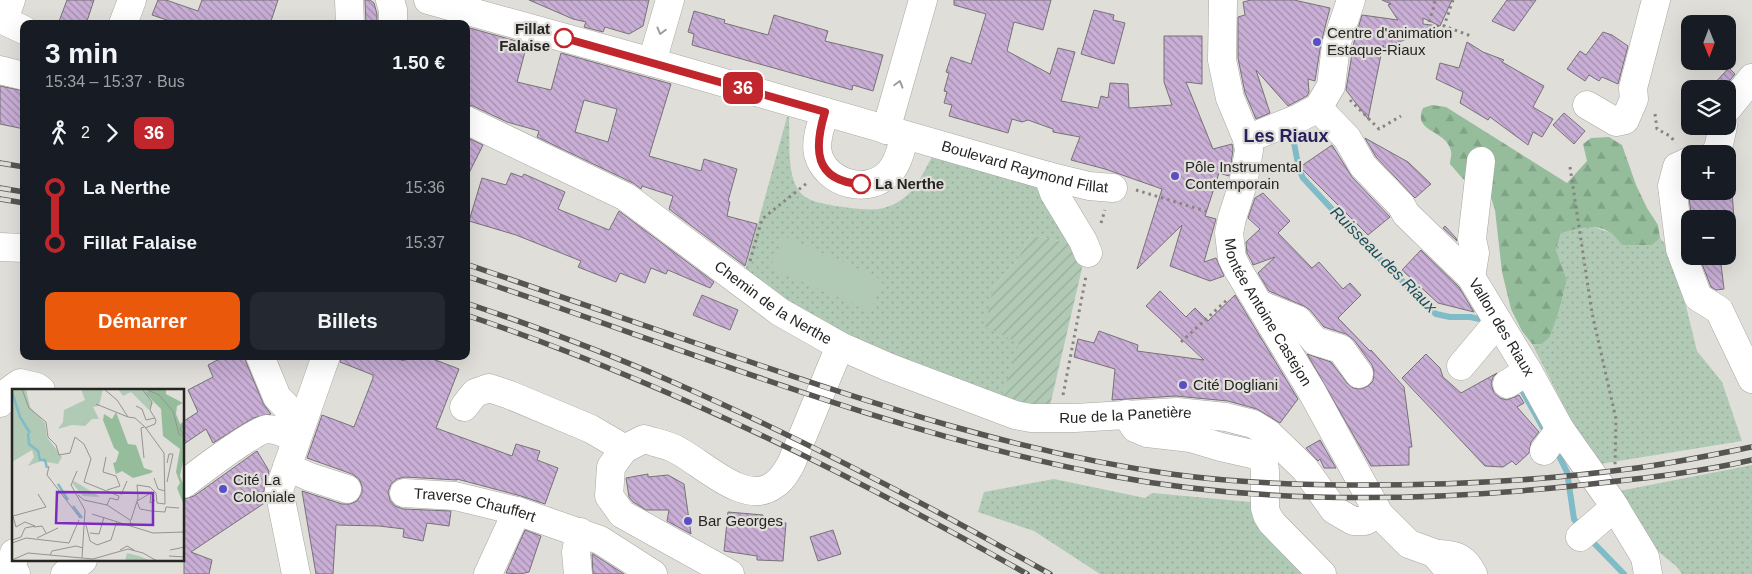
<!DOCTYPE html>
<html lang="fr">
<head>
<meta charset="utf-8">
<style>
  body { margin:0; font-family:Helvetica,sans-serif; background:#242831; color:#f1f3f6; height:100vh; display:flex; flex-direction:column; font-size:19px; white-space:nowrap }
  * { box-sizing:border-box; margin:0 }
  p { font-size:16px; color:#9ea1a6 }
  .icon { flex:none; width:28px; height:28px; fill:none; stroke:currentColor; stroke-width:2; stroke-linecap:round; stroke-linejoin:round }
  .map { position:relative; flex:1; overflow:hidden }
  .sheet { position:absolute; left:20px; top:20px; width:450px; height:340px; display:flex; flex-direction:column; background:#171b24; border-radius:10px; box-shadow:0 5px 20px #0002 }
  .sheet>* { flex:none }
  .badge { padding:0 10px; border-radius:8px; font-size:18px; line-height:32px }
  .needle { width:32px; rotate:179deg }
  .tools { position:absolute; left:1681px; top:15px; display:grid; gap:10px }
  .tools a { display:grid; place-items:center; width:55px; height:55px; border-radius:10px; background:#171b24; box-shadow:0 5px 20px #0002; font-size:25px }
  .map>.badge { position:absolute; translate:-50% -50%; box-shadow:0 0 0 2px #fff }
  .legs { display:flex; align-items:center; gap:8px; height:55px; padding:0 25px; font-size:16px }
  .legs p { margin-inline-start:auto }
  .overview { display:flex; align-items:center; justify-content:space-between; height:85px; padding:0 25px }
  h1 { font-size:28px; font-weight:600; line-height:38px }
  .cta { display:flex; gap:10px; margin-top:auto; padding:10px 25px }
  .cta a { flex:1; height:58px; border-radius:10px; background:#ea580c; color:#fff; font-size:20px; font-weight:600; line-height:58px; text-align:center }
  .cta a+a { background:#242831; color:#f1f3f6 }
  ul { padding:0 25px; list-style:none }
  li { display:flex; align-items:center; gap:18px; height:55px; font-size:19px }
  li i { display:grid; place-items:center; width:8px; height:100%; margin:0 6px; background:currentColor }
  li i::after { content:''; width:12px; height:12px; margin:-6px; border:4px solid; border-radius:50%; background:#171b24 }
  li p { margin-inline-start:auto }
  li:first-child i { background:linear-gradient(#0000 50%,currentColor 0) }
  li:last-child i { background:linear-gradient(currentColor 50%,#0000 0) }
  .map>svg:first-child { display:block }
  .grass { fill:url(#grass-dots) }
  .forest { fill:url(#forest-firs) }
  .garden { fill:url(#garden-furrows) }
  .pitch { fill:#b1cab5 }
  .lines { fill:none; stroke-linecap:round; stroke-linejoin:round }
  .stream { stroke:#80bbc8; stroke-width:6 }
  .building { fill:url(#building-back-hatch); stroke:#767377; fill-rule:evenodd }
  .minor-casing { stroke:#a9a7a2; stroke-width:29 }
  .path { stroke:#878581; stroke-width:3; stroke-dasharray:2.5 4; stroke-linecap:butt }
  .minor { stroke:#fff; stroke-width:28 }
  .rail-casing { stroke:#565552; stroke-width:5.5 }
  .rail { stroke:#e0ded9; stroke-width:4; stroke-dasharray:11; stroke-linecap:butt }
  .oneway { stroke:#9d9d9c }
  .line-1-casing { stroke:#fff; stroke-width:11 }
  .line-1 { stroke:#c0262c; stroke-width:8 }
  .stop-1-dot { fill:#fff; stroke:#c0262c; stroke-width:2.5 }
  .poi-dot { fill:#5a4ec6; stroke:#e0ded9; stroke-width:2 }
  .labels { text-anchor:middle; stroke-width:4.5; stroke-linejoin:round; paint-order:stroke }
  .stop-label { font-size:15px; font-weight:bold; fill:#262523; stroke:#e0ded9; text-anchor:end }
  .poi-label { font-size:15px; fill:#262523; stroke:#e0ded9; text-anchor:start }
  .street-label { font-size:15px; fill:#262523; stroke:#e0ded9 }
  .water-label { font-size:16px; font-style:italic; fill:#184c56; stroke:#e0ded9 }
  .quarter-label { font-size:18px; font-weight:bold; fill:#26215b; stroke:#e0ded9 }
  .inset-river { fill:none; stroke:#80bbc8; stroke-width:2.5 }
  .inset-road { fill:none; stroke:#969490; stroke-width:1 }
  .view { fill:#7b2cbf; fill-opacity:0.15; stroke:#7b2cbf; stroke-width:2.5 }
  .inset-edge { fill:none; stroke:#262523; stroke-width:2.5 }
</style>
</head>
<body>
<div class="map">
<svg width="1752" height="574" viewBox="0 0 1752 574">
  <defs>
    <pattern id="grass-dots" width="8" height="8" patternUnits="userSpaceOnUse" patternTransform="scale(1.25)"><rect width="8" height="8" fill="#b1cab5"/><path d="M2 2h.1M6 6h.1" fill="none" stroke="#98ad9b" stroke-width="1.8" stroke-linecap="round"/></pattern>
    <pattern id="forest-firs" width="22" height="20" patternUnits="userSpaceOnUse" patternTransform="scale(1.25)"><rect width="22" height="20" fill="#95bd9c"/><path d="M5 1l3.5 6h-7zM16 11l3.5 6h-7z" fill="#80a286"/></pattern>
    <pattern id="garden-furrows" width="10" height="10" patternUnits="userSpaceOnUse" patternTransform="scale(1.25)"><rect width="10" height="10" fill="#b1cab5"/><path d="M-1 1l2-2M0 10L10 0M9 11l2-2" fill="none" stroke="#98ad9b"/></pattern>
    <pattern id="building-back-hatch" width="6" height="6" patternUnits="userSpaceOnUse" patternTransform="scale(1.25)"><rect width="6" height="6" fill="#c9aed6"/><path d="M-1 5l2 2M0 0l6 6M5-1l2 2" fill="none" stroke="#a38dad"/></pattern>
  </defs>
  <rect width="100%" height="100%" fill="#e0ded9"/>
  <g class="grass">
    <path d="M 787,117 L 789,117 C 790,137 787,168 796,186 C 798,191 804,197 809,199 C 820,205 865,211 878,209 C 887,208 898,203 905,197 C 918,187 925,169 933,155 L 1025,184 L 1042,182 L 1078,245 L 1031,235 L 1016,262 L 993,288 L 1020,343 L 1001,399 L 846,334 L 798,310 L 744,274 Z"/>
    <polygon points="1587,225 1609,232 1618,238 1651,245 1660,238 1673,253 1697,351 1722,382 1742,441 1594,465 1532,344 1542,344 1550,337 1559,311 1567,280 1556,250 1561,233"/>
    <polygon points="1752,465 1752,574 1682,574 1677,567 1647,542 1619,491"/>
    <polygon points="1054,479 1145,498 1152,493 1272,504 1332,574 1100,574 1034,531 978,512 984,492"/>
  </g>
  <path class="forest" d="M 1432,105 L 1446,107 L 1567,183 L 1587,161 L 1583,144 L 1591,138 L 1609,137 L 1622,145 L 1636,185 L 1647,208 L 1658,225 L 1660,238 L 1652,245 L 1622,245 C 1605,220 1586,226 1561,233 L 1556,250 L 1567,280 L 1559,311 L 1550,337 L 1542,344 L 1532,344 L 1522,331 L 1511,309 L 1502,272 L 1495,210 L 1487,185 L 1463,179 L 1450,164 C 1450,160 1452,155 1451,151 C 1446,129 1412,133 1423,108 Z"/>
  <polygon class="garden" points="1031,235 1078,245 1082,268 1049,410 1001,399 1019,343 985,327 993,288 1016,262"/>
  <polygon class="pitch" points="784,236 883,280 870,311 770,268"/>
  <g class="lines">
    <g class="stream">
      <polyline points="1291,128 1299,169 1303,178 1358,237 1436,314 1450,317 1470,317 1485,320 1486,323"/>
      <polyline points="1519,385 1547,435"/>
      <polyline points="1555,448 1567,472 1574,519 1580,528"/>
      <polyline points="1588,537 1624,574"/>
    </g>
  </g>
  <g class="building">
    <polygon points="67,0 94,0 86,24 58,24"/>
    <polygon points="158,0 166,0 198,11 202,0 278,0 270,24 179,24 152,15"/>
    <polygon points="365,0 370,0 374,3 377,14 377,24 366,24"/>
    <polygon points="529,0 649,0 643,26 629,34 605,27 603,32 584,27 586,22 573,19"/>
    <polygon points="954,0 1051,0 1043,30 1014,22 1007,51 1050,74 1058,48 1075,52 1061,101 1098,108 1101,96 1108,98 1110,83 1128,84 1129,108 1172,105 1164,82 1164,36 1202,36 1202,84 1186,82 1213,149 1232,144 1233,150 1229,176 1219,173 1205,216 1216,219 1204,262 1216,258 1224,276 1210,281 1170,266 1182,225 1137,269 1162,189 1105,169 1071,160 1080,137 1053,132 1053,129 1028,120 1022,122 1012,119 1008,133 949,116 952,105 944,103 947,92 944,91 949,73 946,72 951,57 971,64 986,14 954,5"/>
    <polygon points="1251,0 1294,0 1330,8 1321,43 1315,81 1308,79 1309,92 1307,96 1288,106 1256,70 1270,113 1256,119 1245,93 1238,58 1238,17 1245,15 1243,2"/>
    <polygon points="1382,0 1452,0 1440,26 1423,18 1423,24 1439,26 1384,48 1383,45 1368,119 1346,90 1354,42 1362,15 1398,20 1388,5 1391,4"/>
    <polygon points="1507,0 1536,0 1514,31 1492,21"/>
    <polygon points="1094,10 1114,15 1113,20 1125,23 1114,64 1081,54"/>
    <polygon points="694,11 725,20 724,23 768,35 774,15 828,31 825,41 883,55 873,91 853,85 852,90 692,45 694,34 688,32"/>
    <path d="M 466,27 L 527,44 L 517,82 L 551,90 L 561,53 L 671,84 L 649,156 L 701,171 L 704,159 L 737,169 L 728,201 L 730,202 L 727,216 L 757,224 L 745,266 L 669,209 L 673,196 L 642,186 L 641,189 L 633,183 L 537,137 L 539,131 L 507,122 L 473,106 L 466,105 ZM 584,100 L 617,109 L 608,142 L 575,132 Z"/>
    <polygon points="1603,32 1612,35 1628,46 1618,84 1602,77 1599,81 1589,75 1585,81 1567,69 1580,51 1586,55"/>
    <polygon points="1467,42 1483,52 1504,60 1502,62 1544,86 1533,107 1553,119 1542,137 1533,132 1528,145 1490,117 1488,120 1460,103 1463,92 1436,79 1440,63 1459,68"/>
    <polygon points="1729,68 1735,74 1723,89 1709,89"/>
    <polygon points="0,86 24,91 24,129 0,124"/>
    <polygon points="1564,113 1585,131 1574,144 1553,125"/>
    <polygon points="466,137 483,145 466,179"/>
    <polygon points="1365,138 1408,162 1431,184 1415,198 1376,157"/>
    <polygon points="1332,145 1352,177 1390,217 1368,235 1300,167"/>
    <polygon points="511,173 522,177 524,174 565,192 558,209 609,230 619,211 714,282 710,288 668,270 666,274 651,268 645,283 620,273 616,282 578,267 581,261 516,235 469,221 482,178 506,185"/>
    <polygon points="1688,191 1732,191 1734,219 1692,219"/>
    <polygon points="1263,193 1290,221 1278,233 1312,268 1319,262 1343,289 1350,283 1361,295 1338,318 1370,351 1371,350 1404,387 1412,447 1409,447 1409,465 1371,466 1307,354 1331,362 1347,383 1353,388 1361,389 1368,386 1373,381 1374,372 1372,365 1354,340 1346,334 1324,327 1310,310 1304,306 1269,291 1258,273 1275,257 1253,265 1252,262 1247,253 1246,242 1260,229 1248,218 1255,198"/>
    <polygon points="1445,226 1456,238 1457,241 1443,228"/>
    <polygon points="1421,250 1459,287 1474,312 1438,303 1402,270"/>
    <polygon points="1699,256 1720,256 1724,289 1716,290 1711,287"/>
    <polygon points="1160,291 1186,317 1195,308 1208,321 1235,295 1298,399 1280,423 1257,409 1228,401 1176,396 1112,400 1115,369 1074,357 1078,339 1094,343 1099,331 1138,345 1137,351 1204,360 1146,306"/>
    <polygon points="702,295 738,310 730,330 693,315"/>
    <polygon points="1426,354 1440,368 1443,377 1461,393 1497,373 1493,377 1491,384 1494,393 1500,398 1507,400 1519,395 1524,403 1517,407 1539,432 1531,442 1529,453 1516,465 1512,461 1503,467 1485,466 1402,378"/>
    <polygon points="225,356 245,356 246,362 263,403 271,414 253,418 213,443 206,429 184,444 184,421 198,412 188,390 213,377 208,365"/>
    <polygon points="341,356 390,356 404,361 406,356 425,356 459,369 436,428 512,456 516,444 540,451 537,460 558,468 545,504 521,496 457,479 457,480 405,477 397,479 391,484 388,492 390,500 395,506 403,509 451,511 449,526 427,523 423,541 403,537 404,529 379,526 336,525 333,574 316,574 302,491 342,504 350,504 357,501 362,493 362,486 359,479 352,474 307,458 322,415 354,427 373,378 373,375 340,362"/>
    <polygon points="1320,440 1336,468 1324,468 1320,459 1318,461 1306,448"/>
    <polygon points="257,451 269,471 264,491 261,493 266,502 191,552 212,560 209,574 184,574 184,499 194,496"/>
    <polygon points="648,474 648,477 668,475 684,484 691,534 667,521 669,510 646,510 633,502 629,497 626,478"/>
    <polygon points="728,512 763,515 763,522 786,523 783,561 757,560 757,556 724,551"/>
    <polygon points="525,530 541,536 529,572 520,574 506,573"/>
    <polygon points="833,530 841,554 818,561 810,537"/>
    <polygon points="592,554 593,554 624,574 593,574"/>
  </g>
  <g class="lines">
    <g class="minor-casing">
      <g id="minor">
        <polyline points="11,0 7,11 7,22 24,30"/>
        <polyline points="349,0 350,24"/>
        <polyline points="390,0 393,10 393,24"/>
        <path id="s1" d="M 428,0 L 652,62 L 1048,176 L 1089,186 L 1113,188"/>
        <path id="s2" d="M 1223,0 L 1222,60 L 1230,98 L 1247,139 L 1249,150 L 1243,184 L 1232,218 L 1229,233 L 1232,258 L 1238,270 L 1311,390 L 1379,514 L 1409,544 L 1434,553 L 1452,574"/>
        <polyline points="123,24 132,0"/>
        <polyline points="652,62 670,0"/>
        <polyline points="0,70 24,76"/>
        <polyline points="1587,105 1616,122 1625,120 1634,99 1633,88 1656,0"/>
        <path id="s3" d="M 1318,108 L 1347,138 L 1363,166 L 1401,205 L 1406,214 L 1471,277 L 1528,371 L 1560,429 L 1611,501 L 1645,557 L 1648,574"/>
        <polyline points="1728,108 1752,78"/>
        <path d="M 825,112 C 821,125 815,140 818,154 C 826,184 869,196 890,172 C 899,162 901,148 905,136"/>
        <path id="s4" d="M 466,120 L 626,197 L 780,312 L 840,346 L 791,464 C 787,471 782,480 774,485 C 744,508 699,459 673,448 C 664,444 653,442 644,439 L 624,449 L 611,467 L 609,496 L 622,514 L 730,574"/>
        <polyline points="886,130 923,0"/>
        <polyline points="1247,139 1299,118 1318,108 1331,86 1336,45 1351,0"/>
        <polyline points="1714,154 1718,149 1723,126"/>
        <polyline points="1690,161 1677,167 1672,186 1680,249 1698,297 1719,310 1752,379"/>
        <polyline points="1048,176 1054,193 1083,241 1088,253"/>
        <polyline points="0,247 24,248"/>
        <polyline points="1471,277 1475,253 1472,239 1481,161"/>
        <polyline points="1259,304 1298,320 1315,341 1341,349 1359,374"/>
        <path id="s5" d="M 840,346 L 888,367 L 1015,415 L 1031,418 L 1075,418 L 1177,412 L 1226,417 L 1253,424 L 1269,434 L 1305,469 L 1334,510 L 1353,521 L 1365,521 L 1379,514"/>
        <polyline points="260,356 277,397 301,422"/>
        <polyline points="1461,366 1498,322"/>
        <polyline points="1507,384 1528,371"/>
        <polyline points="0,403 9,391 20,383 37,387 41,390"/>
        <polyline points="464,407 475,393 489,388 510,395 591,429 625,449"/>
        <polyline points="1126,414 1135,428 1147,433 1191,438 1221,447 1252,454 1259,457 1264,463 1265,471 1265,508 1267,515 1272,523 1322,574"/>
        <polyline points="1544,451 1560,429"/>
        <polyline points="287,467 310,477 347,489"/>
        <path d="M 184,484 C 197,474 254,430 267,429 C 278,429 286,434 296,439"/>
        <path id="s6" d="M 404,493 L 455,496 L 517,511 L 600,540 L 653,574"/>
        <polyline points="1580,537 1615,507"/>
        <polyline points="14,553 12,570 16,574"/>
        <path d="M 1440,554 C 1457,555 1465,558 1473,574"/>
        <polyline points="65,574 83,560"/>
        <polyline points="296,574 279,490 326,356"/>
        <polyline points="488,574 517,511"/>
        <polyline points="578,574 576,552 580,532"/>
      </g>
    </g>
    <g class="path">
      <polyline points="1453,0 1444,26 1471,36"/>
      <polyline points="1429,22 1435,3 1433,0"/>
      <polyline points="1350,100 1379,129 1401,116"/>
      <polyline points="1655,114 1657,129 1670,136 1676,143"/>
      <polyline points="1570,167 1592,313 1616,419 1615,465"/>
      <polyline points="1136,190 1209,212"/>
      <polyline points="1101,223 1105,210"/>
      <polyline points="750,261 762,219 807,183"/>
      <polyline points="1181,342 1228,299"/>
      <polyline points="1063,395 1086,276"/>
    </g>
    <use href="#minor" class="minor"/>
    <g class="rail-casing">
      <g id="rail">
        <polyline points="0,163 24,167"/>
        <polyline points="0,188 24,192"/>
        <polyline points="0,199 24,203"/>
        <path d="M 466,264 C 556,295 646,326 736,357 C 879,406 1022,453 1171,474 C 1235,483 1299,485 1363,485 C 1452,485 1540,481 1628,469 C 1670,464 1711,455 1752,447"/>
        <path d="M 466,276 C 680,347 890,434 1112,476 C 1266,505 1426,502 1582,485 C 1638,479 1696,473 1752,460"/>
        <path d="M 466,303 C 537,327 607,353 675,383 C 803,439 928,505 1050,574"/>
        <path d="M 466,315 C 662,381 848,472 1027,574"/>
      </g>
    </g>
    <use href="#rail" class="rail"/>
  </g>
  <defs><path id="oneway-chevron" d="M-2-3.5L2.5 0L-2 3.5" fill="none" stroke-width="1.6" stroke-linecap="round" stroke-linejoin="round" transform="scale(1.25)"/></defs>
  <g class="oneway">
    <use href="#oneway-chevron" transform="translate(661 31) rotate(105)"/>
    <use href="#oneway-chevron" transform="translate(899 84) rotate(-74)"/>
  </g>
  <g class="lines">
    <g class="line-1-casing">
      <path id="line-1" d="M 564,38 L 825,112 C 814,148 813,181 861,184"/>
    </g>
    <use href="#line-1" class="line-1"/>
  </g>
  <g class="stop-1-dot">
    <circle cx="564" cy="38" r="9"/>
    <circle cx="861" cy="184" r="9"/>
  </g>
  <g class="poi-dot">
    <circle cx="1317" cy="42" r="5"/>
    <circle cx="1175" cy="176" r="5"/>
    <circle cx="1183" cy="385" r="5"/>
    <circle cx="223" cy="489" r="5"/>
    <circle cx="688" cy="521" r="5"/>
  </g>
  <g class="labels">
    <g class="stop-label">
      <text x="550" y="34">Fillat<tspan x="550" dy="17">Falaise</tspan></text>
      <text x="875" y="189" text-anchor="start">La Nerthe</text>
    </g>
    <g class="poi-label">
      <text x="1327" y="38">Centre d'animation<tspan x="1327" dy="17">Estaque-Riaux</tspan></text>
      <text x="1185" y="172">Pôle Instrumental<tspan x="1185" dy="17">Contemporain</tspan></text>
      <text x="1193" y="390">Cité Dogliani</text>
      <text x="233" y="485">Cité La<tspan x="233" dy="17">Coloniale</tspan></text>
      <text x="698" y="526">Bar Georges</text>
    </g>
    <g class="street-label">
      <text dy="5" stroke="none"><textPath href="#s1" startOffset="620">Boulevard Raymond Fillat</textPath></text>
      <text dy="5" stroke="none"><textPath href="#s4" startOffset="359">Chemin de la Nerthe</textPath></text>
      <text dy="5" stroke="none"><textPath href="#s2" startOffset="329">Montée Antoine Castejon</textPath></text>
      <text dy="5" stroke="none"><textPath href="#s3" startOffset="288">Vallon des Riaux</textPath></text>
      <text dy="5" stroke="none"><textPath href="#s5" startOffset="299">Rue de la Panetière</textPath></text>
      <text dy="5" stroke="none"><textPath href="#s6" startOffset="72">Traverse Chauffert</textPath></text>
    </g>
    <g class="water-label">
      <text transform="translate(1384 259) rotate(45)" y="6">Ruisseau des Riaux</text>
    </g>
    <g class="quarter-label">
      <text x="1286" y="142">Les Riaux</text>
    </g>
  </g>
  <g transform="translate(12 389)">
    <rect width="172" height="172" fill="#e0ded9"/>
    <path d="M 0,0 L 14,0 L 18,18 L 33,34 L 35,48 L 50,68 L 46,75 L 29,72 L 16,77 L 22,68 L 20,61 L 0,73 ZM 69,0 L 91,0 L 87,17 L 81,18 L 87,30 L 80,30 L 73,37 L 60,36 L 46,40 L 51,33 L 52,21 L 73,11 ZM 106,0 L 140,0 L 134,4 L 141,14 L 137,21 L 119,3 L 111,7 ZM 62,92 L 87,107 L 87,108 L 71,107 L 60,94 ZM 115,164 L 127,167 L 140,172 L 113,172 Z" fill="#b1cab5"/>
    <path d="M 140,0 L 154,0 L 154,5 L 171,14 L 165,17 L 164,25 L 168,35 L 172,32 L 172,67 L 168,87 L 172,97 L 172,116 L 165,99 L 168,94 L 164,83 L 168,60 L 151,47 L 149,20 L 133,4 ZM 104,23 L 116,55 L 124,56 L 132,79 L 141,82 L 139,84 L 121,89 L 110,82 L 104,85 L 101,74 L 104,73 L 107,63 L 102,59 L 91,31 L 92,25 L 100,30 Z" fill="#95bd9c"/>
    <path class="inset-river" d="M 0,3 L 8,28 L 18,44M 16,44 L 17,55 L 26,62 L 28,71 L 33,71 L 35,79M 46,95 L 56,111M 61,117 L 70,129"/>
    <path class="inset-road" d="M 10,0 L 17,19 L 34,33 L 36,48 L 44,56 L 47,66 L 58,64 L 63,48 L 72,55 L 79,70 L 72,93 L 107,107 L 106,111 L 98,109 L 95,116 L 118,131 L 119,137M 92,0 L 105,11 L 116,28 L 123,29 L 133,38 L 152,64 L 153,115 L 145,114 L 144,104 L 138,98 L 125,96 L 126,109 L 119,131M 130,0 L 140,13 L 138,21 L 144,31 L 143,35 L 133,39M 134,0 L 147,6 L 161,22 L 167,45 L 170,47M 84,15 L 116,28M 124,17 L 130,20 L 134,31 L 143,29M 173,33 L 168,40 L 173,48M 94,68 L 91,83 L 104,87 L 108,97 L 95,101M 132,69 L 129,39 L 132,38M 155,74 L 157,65 L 161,65 L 155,93M 37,77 L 35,86 L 68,129M 65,82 L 59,96 L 73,121 L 70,169M 142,89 L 146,100 L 153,102M 66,106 L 72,111 L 95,116M 109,106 L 115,92M 125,112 L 139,104 L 138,114 L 143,111M 125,113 L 128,120 L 139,122 L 153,123 L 154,118 L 167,119M 80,125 L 141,144 L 173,143M 74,136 L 78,152 L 85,156 L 99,151 L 105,132M 23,137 L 13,133 L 4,138 L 1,127 L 34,118 L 26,105M 22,138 L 30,137 L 34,144M 78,144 L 87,145 L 92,128M 25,149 L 46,139M 0,151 L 9,148 L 13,139 L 23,137M 0,154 L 14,149 L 57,154 L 67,131M 108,161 L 115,157 L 122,161M 158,161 L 173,158M 38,166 L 40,162 L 64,157 L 71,159M 157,167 L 173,168M 0,171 L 16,164 L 81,170 L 116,160 L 131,164 L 145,172"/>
    <path class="view" d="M 45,103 L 141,104 L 141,136 L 44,134 Z"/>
    <rect width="172" height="172" class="inset-edge"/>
  </g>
</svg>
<div class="tools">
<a><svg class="needle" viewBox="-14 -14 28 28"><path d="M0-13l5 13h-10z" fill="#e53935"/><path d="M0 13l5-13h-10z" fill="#9ea1a6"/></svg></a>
<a><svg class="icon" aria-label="layers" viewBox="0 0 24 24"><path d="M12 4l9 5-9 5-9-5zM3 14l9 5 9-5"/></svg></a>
<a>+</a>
<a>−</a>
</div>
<b class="badge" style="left:743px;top:88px;background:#c0262c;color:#fff">36</b>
<section class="sheet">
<div class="overview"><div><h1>3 min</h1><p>15:34 – 15:37 · Bus</p></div><b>1.50 €</b></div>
<div class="legs"><svg class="icon" aria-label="walk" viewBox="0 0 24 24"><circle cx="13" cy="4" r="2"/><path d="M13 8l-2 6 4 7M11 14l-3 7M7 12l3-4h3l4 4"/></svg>2<svg class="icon" aria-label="forward" viewBox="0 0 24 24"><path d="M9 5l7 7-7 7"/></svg><b class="badge" style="background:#c0262c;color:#fff">36</b></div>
<ul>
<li><i style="color:#c0262c"></i><b>La Nerthe</b><p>15:36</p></li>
<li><i style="color:#c0262c"></i><b>Fillat Falaise</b><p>15:37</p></li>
</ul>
<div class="cta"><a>Démarrer</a><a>Billets</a></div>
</section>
</div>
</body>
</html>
